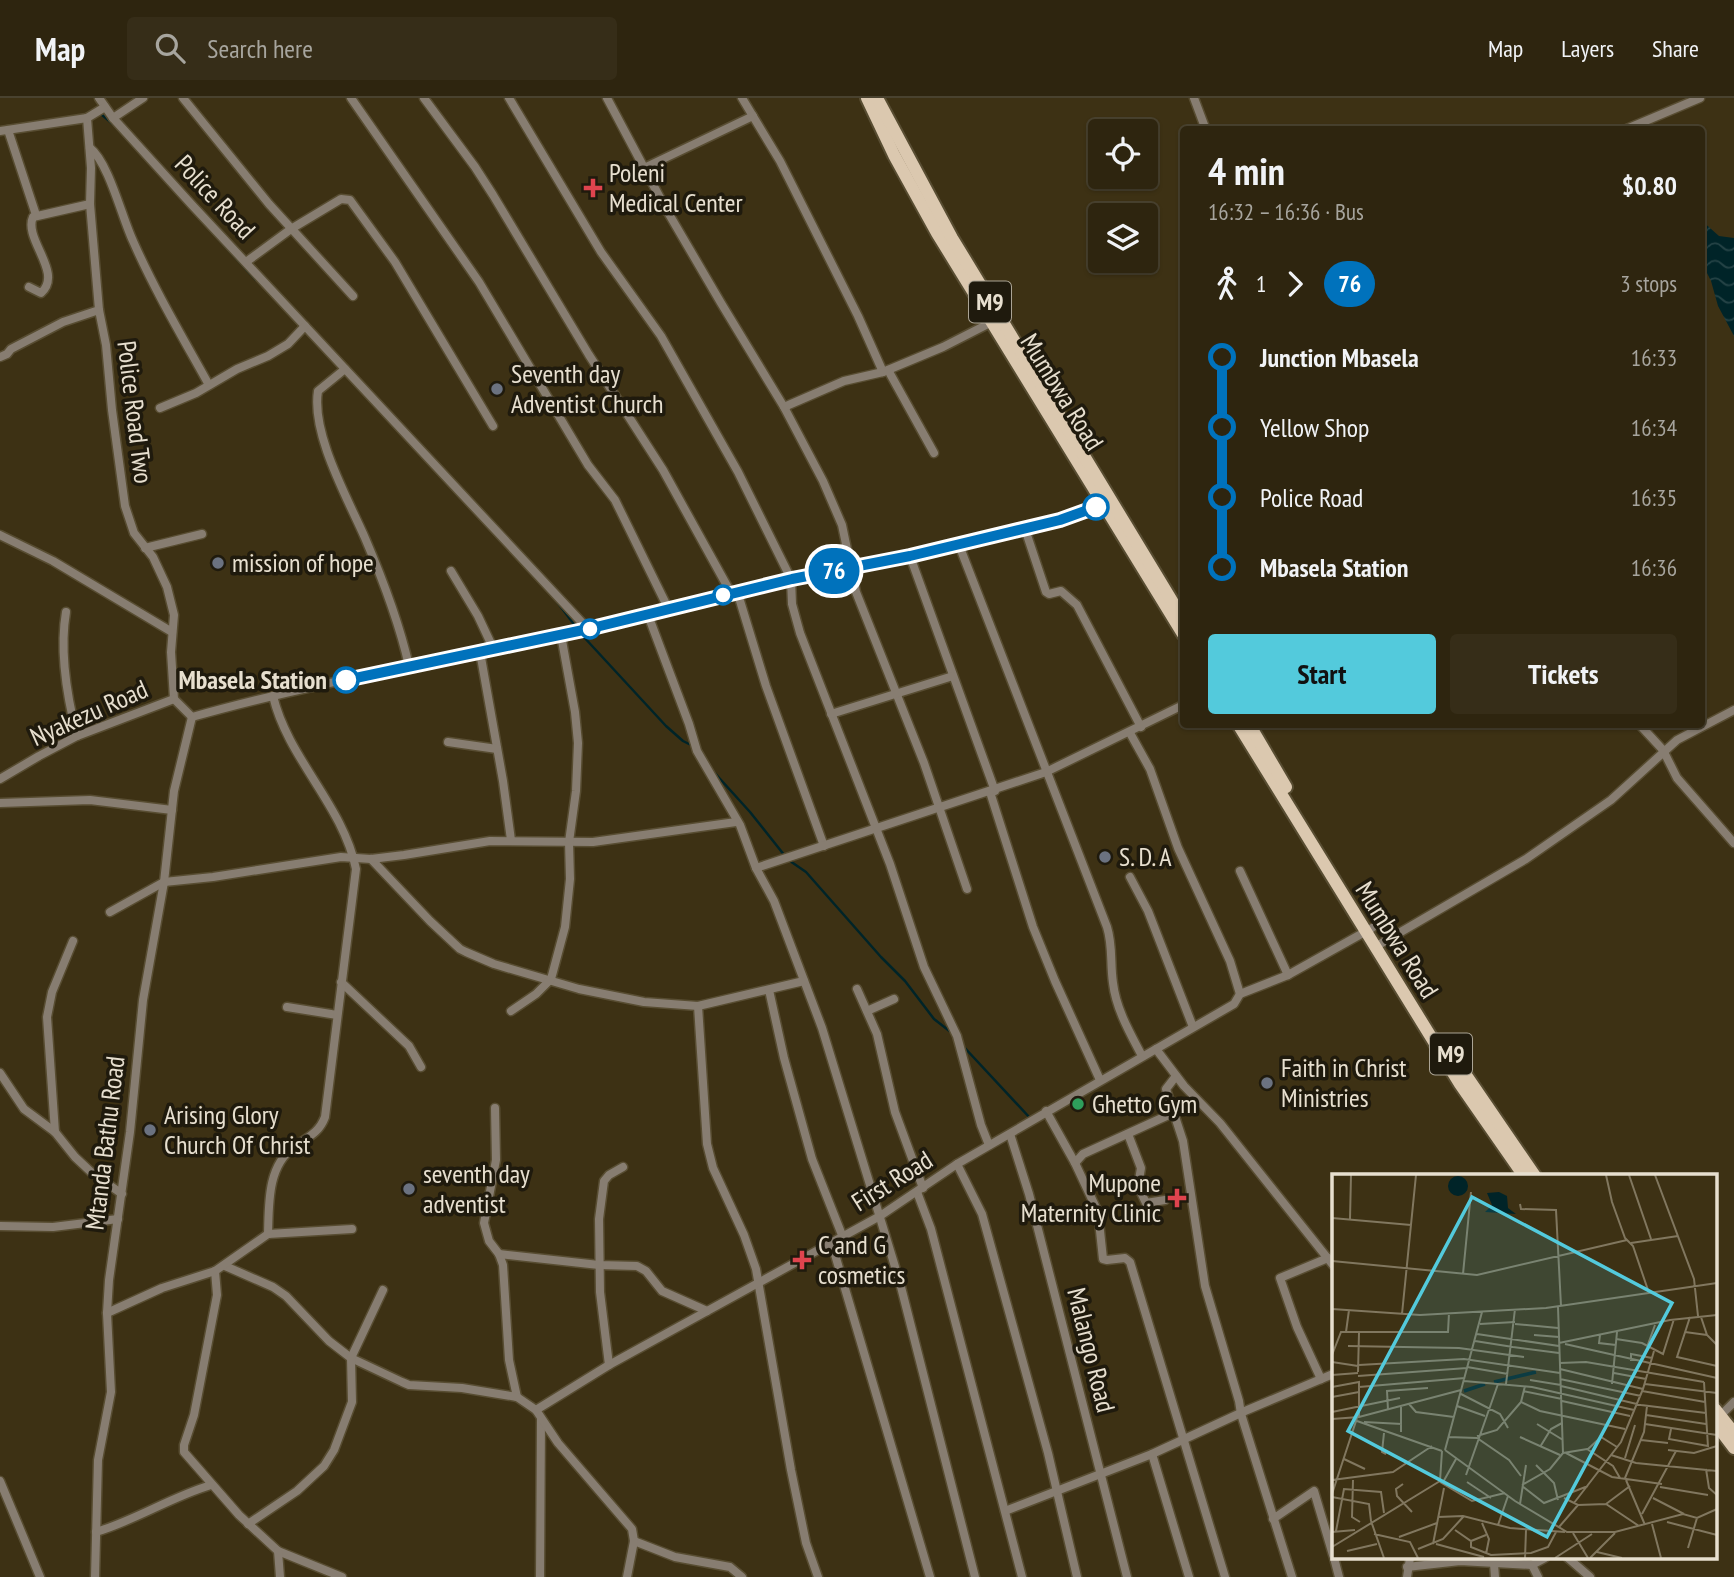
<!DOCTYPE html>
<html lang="en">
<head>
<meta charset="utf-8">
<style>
  body { margin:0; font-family:"PT Sans Narrow",sans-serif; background:#362d18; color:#f1f3f6; height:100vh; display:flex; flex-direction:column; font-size:26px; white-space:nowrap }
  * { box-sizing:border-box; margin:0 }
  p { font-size:23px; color:#a7a59e }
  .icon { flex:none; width:38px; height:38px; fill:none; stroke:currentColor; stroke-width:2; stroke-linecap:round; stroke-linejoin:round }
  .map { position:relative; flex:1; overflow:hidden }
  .side { position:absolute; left:1180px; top:28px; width:525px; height:602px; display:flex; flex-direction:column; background:#2e250f; border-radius:7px; box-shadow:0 2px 5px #0004,0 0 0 2px #49422f }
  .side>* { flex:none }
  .badge { padding:0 14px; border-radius:23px; font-size:24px; line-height:46px }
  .tools { position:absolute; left:1088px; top:21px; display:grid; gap:14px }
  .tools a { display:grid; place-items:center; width:70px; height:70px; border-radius:7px; background:#2e250f; box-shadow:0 2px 5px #0004,0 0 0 2px #49422f; font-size:35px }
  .map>.badge { position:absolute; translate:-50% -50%; box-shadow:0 0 0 4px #fff }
  .legs { display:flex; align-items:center; gap:10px; height:77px; padding:0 28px; font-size:23px }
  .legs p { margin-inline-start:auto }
  .headline { display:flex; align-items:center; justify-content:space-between; height:119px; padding:0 28px }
  h1 { font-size:38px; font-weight:800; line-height:52px }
  .button { display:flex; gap:14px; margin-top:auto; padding:14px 28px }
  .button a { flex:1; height:80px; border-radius:7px; background:#53cadc; color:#111; font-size:28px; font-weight:800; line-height:80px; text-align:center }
  .button a+a { background:#362d18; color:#f1f3f6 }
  ul { padding:0 28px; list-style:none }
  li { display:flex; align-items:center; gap:24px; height:70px; font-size:26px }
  li i { display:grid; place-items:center; width:10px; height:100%; margin:0 9px; background:currentColor }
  li i::after { content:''; width:18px; height:18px; margin:-9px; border:5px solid; border-radius:50%; background:#2e250f }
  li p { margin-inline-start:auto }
  li:first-child i { background:linear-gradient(#0000 50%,currentColor 0) }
  li:last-child i { background:linear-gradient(currentColor 50%,#0000 0) }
  header { display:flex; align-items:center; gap:42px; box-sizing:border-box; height:98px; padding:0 35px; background:#2e250f; border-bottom:2px solid #49422f }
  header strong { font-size:33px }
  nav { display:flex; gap:38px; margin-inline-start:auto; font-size:24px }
  .search { width:490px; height:63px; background:#362d18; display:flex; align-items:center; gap:18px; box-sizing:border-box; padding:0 24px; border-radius:7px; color:#a7a59e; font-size:26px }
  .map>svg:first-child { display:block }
  .water { fill:url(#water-waves) }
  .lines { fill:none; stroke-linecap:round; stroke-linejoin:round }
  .stream { stroke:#002428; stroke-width:2.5 }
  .street-casing { stroke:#584d32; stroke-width:11 }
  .primary-casing { stroke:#584d32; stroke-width:16 }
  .street { stroke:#877d71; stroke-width:8 }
  .primary { stroke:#dbc8af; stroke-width:12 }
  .line-1-casing { stroke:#fff; stroke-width:16 }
  .line-1 { stroke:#0072bc; stroke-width:10 }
  .health-dot { fill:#e0444e; stroke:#1f1a0d; stroke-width:2.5 }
  .worship-dot { fill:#6b7280; stroke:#1f1a0d; stroke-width:2.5 }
  .stop-1-dot { fill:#fff; stroke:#0072bc; stroke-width:3.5 }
  .leisure-dot { fill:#2e9e5b; stroke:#1f1a0d; stroke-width:2.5 }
  .labels { text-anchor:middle; stroke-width:7; stroke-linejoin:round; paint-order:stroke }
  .shield { fill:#1f1a0d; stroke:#aba495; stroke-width:2 }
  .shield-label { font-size:24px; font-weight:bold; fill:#e7dfcf }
  .poi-label { font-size:26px; fill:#e7dfcf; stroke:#1f1a0d; text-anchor:start }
  .street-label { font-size:26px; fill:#e7dfcf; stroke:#1f1a0d }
  .stop-label { font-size:26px; font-weight:bold; fill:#e7dfcf; stroke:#1f1a0d; text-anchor:end }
  .inset-river { fill:none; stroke:#002428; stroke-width:3.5 }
  .inset-road { fill:none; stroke:#81775f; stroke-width:2 }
  .view { fill:#53cadc; fill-opacity:0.15; stroke:#53cadc; stroke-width:3.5 }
  .inset-edge { fill:none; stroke:#e7dfcf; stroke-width:3.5 }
</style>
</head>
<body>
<header>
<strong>Map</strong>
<div class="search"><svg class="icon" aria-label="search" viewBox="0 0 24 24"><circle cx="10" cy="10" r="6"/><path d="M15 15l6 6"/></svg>Search here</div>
<nav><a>Map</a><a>Layers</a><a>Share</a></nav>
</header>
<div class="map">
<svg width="1734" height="1479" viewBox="0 0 1734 1479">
  <defs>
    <pattern id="water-waves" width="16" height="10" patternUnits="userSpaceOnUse" patternTransform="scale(1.75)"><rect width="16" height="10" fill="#002428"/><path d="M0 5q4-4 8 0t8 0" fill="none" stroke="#254346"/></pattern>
  </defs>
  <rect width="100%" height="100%" fill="#3d3114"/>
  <polygon class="water" points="1701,122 1719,138 1734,140 1734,238 1718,208 1711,183 1701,163"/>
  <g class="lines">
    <g class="stream">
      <polyline points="101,16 114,27"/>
      <polyline points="211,133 256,182"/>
      <polyline points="555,501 576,529"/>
      <polyline points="582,537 666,628 683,643 693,648"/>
      <polyline points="712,672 750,714 785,758"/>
      <polyline points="790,763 806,774 881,859 905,883 934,921 952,935"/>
      <polyline points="963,948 1030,1020"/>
    </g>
    <g class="street-casing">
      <g id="street">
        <polyline points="99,0 113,20 192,107 588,531"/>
        <polyline points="183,0 269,106 353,198"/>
        <polyline points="351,0 479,184 588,367 615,402 668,510"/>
        <polyline points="424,0 475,69 493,97 589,257 663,372 731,495"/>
        <polyline points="509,0 601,154 661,238 738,374 791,481 792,506 800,535 890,766 924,869 957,938 981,1027 989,1047"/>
        <polyline points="607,0 666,111 721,205 784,309 823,383 842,427 856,494 924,665 967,791"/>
        <polyline points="742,0 780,63 858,218 883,274 943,249 992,224"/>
        <polyline points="1194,0 1206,32"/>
        <polyline points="87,20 91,70 90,106 99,212 106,247 112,312 125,408 134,435 153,459 167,489 174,517 171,554 174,601"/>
        <polyline points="113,20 143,0"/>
        <polyline points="8,32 36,117"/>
        <polyline points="1624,32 1700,0"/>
        <polyline points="0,33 87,20 105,9"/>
        <path d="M 90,50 C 109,65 122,120 133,143 C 155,193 183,240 209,287"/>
        <polyline points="644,70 753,18"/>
        <polyline points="246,164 291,131 341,101 350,102 395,164 493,328"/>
        <path d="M 29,189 L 41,195 C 64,175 23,141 33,119 L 90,106"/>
        <polyline points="0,259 7,256 11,251 63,224 99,212"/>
        <path d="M 345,271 L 318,293 C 311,336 348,401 365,440 C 383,482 399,524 409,568"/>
        <polyline points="888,272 934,355"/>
        <polyline points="784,309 844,283 883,274"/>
        <polyline points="160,310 196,295 237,271 268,258 288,246 305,228"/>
        <polyline points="1025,431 1046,494 1049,496 1061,493 1077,507 1141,629"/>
        <polyline points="0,437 53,463 172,534"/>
        <path d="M 959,447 L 1107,829 C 1113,848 1110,865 1113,885 C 1116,911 1130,935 1142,958"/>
        <polyline points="145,450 202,436"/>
        <polyline points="910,458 995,693"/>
        <polyline points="451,473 478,518 494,552"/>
        <polyline points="737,493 766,588 824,748"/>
        <path d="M 66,514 C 59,555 67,599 77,638"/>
        <polyline points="648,517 689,626 697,653 740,727 756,770 774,803 822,930 900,1185 975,1479"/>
        <polyline points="480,554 503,683 511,742"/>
        <polyline points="174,601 192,619"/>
        <polyline points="831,616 953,578"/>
        <path d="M 192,619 C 315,584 440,564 565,537 C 641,520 715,496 791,481 C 896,459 1005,445 1105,405"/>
        <polyline points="1639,626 1663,652 1677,680 1734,745"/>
        <polyline points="1130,635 1150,671 1178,750 1230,863 1240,896"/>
        <polyline points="448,644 497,651"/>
        <polyline points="0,681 39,658 77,638 174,601"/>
        <polyline points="990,694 1033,829 1055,883 1100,982"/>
        <polyline points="0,705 90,702 172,712"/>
        <polyline points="371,761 430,823 460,851 466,854 494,866 579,891 644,904 698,908"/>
        <polyline points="756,770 1046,674 1183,607"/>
        <polyline points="1240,773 1288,877"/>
        <polyline points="1130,779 1148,813 1193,929"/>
        <polyline points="110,814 164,784 213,779 341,759 371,761 404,757 490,743 593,744 736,724"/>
        <polyline points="1375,849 1526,761 1611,702 1677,642 1734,612"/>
        <polyline points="804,883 698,908 707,1046 713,1070 744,1137 756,1171 791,1372 806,1445 818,1479"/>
        <polyline points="341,884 409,948 421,969"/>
        <polyline points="857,891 877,936 895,1014 923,1090"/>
        <polyline points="769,892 784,960 812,1061 842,1137"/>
        <polyline points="287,909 337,917"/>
        <polyline points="511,913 536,896 551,881 565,829 570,781 569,744 576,693 578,645 575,614 561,537"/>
        <polyline points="867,913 894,901"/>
        <polyline points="1156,951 1184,988 1220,1025 1333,1167"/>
        <polyline points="0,975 24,1011 55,1034 75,1059 91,1074 122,1096"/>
        <polyline points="1176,978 1166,991 1183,1043 1205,1188 1239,1303 1241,1316 1292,1479"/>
        <polyline points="495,1010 496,1062 484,1125 489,1143 499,1156 503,1167 509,1262 517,1299"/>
        <polyline points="1046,1013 1075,1065 1098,1114 1103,1161 1107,1162 1125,1160 1130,1164 1225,1479"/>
        <polyline points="55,1034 47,919 52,894 73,843"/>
        <polyline points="1010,1036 1029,1096 1127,1479"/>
        <polyline points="1128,1036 1141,1070 1138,1088 1146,1105 1165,1102"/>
        <polyline points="1075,1065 1083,1056 1173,1015"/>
        <polyline points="957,1066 982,1116 1048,1355 1077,1479"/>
        <polyline points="917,1094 931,1131 1022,1479"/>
        <polyline points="0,1128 53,1129 118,1121"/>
        <path d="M 268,1136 C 269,1107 267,1068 294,1049 C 308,1039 319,1035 325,1019 L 356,771 C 343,707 288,661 273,598"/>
        <polyline points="831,1143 930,1479"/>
        <polyline points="499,1156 599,1167 637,1168 646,1173 662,1193 707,1213"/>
        <polyline points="225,1168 273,1189 286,1198 329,1243 351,1260 402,1284 409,1287 462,1290 517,1299 536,1312"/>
        <polyline points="215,1173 217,1197 194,1317 184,1347 184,1354 239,1417 278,1453 342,1479"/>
        <polyline points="107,1215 162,1190 215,1173 268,1136 352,1131"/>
        <polyline points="609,1267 600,1194 599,1121 604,1083 609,1077 623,1069"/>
        <polyline points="1321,1281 1297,1229 1280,1180 1328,1160"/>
        <polyline points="1719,1319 1734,1304"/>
        <polyline points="1152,1356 1189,1479"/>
        <polyline points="0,1383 40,1479"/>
        <polyline points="1005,1413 1152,1356 1245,1313 1333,1276"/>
        <polyline points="1273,1421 1314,1393 1333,1457"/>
        <polyline points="248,1426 297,1393 324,1368 334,1352 352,1304 351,1260 383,1192"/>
        <path d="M 96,1434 C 136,1422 171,1399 211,1387"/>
        <polyline points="634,1443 675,1459 730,1469 742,1479"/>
        <polyline points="278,1453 280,1479"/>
        <polyline points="1334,1460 1339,1479"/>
        <polyline points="1568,1460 1590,1479"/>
        <polyline points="1494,1466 1495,1479"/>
        <polyline points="1532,1467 1538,1479"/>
        <polyline points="1407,1469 1460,1463 1532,1467 1545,1460"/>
        <polyline points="95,1479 98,1362 111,1294 107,1215 109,1182 130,1034 143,902 164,784 174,693 192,619"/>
        <polyline points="540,1479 541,1321"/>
        <polyline points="627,1479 634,1443 632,1431 558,1345 536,1312 609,1267 880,1118 957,1066 1234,906 1240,896 1288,877 1372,830"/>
        <polyline points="1407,1479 1410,1460"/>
      </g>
    </g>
    <g class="primary-casing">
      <g id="primary">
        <polyline points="867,0 894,57 937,135 1183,536"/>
        <polyline points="877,0 952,140 1183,521"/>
        <polyline points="1238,626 1460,986 1524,1078"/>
        <polyline points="1249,626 1286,689"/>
        <polyline points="1446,948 1535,1078"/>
        <polyline points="1715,1311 1734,1335"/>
        <polyline points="1715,1325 1734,1350"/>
      </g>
    </g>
    <use href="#street" class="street"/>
    <use href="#primary" class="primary"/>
  </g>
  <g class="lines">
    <g class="line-1-casing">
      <polyline id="line-1" points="346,582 588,531 792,481 910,458 1060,422 1096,409"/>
    </g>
    <use href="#line-1" class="line-1"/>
  </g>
  <g class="health-dot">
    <path d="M589.5 79.5h7v7h7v7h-7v7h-7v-7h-7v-7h7z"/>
    <path d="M1173.5 1089.5h7v7h7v7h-7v7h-7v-7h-7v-7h7z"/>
    <path d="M798.5 1151.5h7v7h7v7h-7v7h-7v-7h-7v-7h7z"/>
  </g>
  <g class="worship-dot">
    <circle cx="497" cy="291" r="7"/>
    <circle cx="218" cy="465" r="7"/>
    <circle cx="1105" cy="759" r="7"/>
    <circle cx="1267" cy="985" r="7"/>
    <circle cx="150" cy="1032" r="7"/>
    <circle cx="409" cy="1091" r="7"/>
  </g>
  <g class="stop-1-dot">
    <circle cx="1096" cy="409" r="12"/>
    <circle cx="723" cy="497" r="9"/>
    <circle cx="590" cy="531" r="9"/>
    <circle cx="346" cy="582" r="12"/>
  </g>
  <circle class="leisure-dot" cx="1078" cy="1006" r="7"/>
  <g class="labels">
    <g class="shield">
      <rect x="969" y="183.5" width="42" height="41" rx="5"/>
      <rect x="1430" y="935.5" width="42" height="41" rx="5"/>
    </g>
    <g class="shield-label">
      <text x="990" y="212">M9</text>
      <text x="1451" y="964">M9</text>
    </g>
    <g class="poi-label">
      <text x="609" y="84">Poleni<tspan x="609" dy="30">Medical Center</tspan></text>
      <text x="511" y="285">Seventh day<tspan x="511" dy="30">Adventist Church</tspan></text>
      <text x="232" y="474">mission of hope</text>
      <text x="1119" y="768">S. D. A</text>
      <text x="1281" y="979">Faith in Christ<tspan x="1281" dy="30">Ministries</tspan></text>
      <text x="1092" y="1015">Ghetto Gym</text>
      <text x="164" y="1026">Arising Glory<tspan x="164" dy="30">Church Of Christ</tspan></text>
      <text x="423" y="1085">seventh day<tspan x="423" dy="30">adventist</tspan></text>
      <text x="1161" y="1094" text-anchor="end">Mupone<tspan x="1161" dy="30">Maternity Clinic</tspan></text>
      <text x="818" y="1156">C and G<tspan x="818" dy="30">cosmetics</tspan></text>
    </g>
    <g class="street-label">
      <text transform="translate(215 99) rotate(47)" y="9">Police Road</text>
      <text transform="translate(1062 294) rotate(58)" y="9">Mumbwa Road</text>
      <text transform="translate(135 314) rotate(83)" y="9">Police Road Two</text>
      <text transform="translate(89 615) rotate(-24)" y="9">Nyakezu Road</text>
      <text transform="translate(1397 842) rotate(58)" y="9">Mumbwa Road</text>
      <text transform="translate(105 1045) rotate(-83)" y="9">Mtanda Bathu Road</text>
      <text transform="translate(892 1083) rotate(-32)" y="9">First Road</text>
      <text transform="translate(1091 1252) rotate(76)" y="9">Malango Road</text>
    </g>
    <g class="stop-label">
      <text x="327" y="591">Mbasela Station</text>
    </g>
  </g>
  <g transform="translate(1332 1076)">
    <rect width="385" height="385" fill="#3d3114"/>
    <path d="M116 12a10 10 0 1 1 20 0a10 10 0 1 1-20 0ZM 167,18 L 175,22 L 176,34 L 184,40 L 153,38 L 160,31 L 155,19 Z" fill="#002428"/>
    <path class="inset-river" d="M 162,208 L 204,198M 132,217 L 153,210"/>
    <path class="inset-road" d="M 274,1 L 280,28 L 293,64 L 301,72 L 317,119M 297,1 L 319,65M 323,1 L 362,105 L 366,142M 188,30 L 189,35 L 224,36 L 229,132M 0,44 L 79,51M 18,45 L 19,1M 299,69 L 346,62M 0,87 L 145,101 L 295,66M 131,100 L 139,18M 226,133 L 231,279 L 255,275 L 281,292 L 288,304M 0,135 L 88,141 L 214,134 L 385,109M 70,140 L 84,1M 358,143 L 345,183 L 385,192M 369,143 L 375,161 L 385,171M 148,150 L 183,148M 183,150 L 226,154M 14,158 L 17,136M 353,158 L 375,161M 145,160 L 227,172M 202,161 L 227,163M 268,161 L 267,169 L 284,171M 284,165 L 310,169 L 331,180 L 342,145M 143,167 L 181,173M 227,169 L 338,146 L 385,141M 233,170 L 385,204M 16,172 L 127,174 L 192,183M 181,173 L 227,179M 315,173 L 323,151M 0,181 L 9,158 L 116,158 L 117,139M 299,187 L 299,180 L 320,184M 0,188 L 26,192M 228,189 L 254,188 L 372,208M 27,191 L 132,185 L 228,199M 135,193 L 176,200M 228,195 L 311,215 L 322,177M 26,198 L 27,159M 282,199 L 314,205M 0,201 L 26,199M 26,202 L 135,194M 228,205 L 309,222M 198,206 L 229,211M 132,207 L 200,213 L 302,236M 372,208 L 376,273M 174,210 L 183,135M 280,210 L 285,158M 313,210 L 385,219M 193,212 L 189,228 L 208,237 L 293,255M 229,212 L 309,231 L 374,239M 0,213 L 27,208 L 27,243M 27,213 L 133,204M 191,217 L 230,225M 310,217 L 373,228M 129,220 L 168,240 L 176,254M 0,223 L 27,218M 230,227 L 298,242M 77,230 L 84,238 L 122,243M 69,232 L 69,258M 125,232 L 153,242M 56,236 L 55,217 L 96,214M 0,238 L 68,224M 314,241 L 374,250M 0,245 L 27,243 L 129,216M 25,247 L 110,277M 32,248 L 70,250M 205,250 L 231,266M 313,250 L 385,261M 339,255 L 337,265 L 376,272M 52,259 L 50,278 L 54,280M 145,262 L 165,256 L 189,228M 116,263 L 145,264 L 177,286 L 189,302M 188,263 L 228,281M 309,266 L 336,269M 208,273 L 219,255 L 230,249M 256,275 L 269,263 L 285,273M 113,276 L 183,327 L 235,358 L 283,358 L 351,340 L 365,344 L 385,335M 113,276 L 150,138M 336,276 L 362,279 L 385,272M 234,279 L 280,303 L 330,310M 279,281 L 304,289 L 385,297M 293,284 L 303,251M 12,285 L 33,295M 204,291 L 222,309 L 226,326M 374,295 L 377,314 L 385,321M 134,301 L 166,210M 293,304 L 312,258 L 315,232M 0,306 L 61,298 L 100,272M 21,306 L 20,343 L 28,348M 294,306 L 313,351M 108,308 L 140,327 L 173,319M 135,308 L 159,324M 71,310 L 64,315 L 65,322 L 80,338M 110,310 L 124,285M 190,311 L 218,295 L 231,279M 190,312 L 212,329 L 256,312M 328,313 L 376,321M 0,320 L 25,244M 0,323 L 37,330 L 39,347M 232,324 L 246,331 L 274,330 L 307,352M 321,324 L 352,340M 242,329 L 289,268 L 311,215M 188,330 L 194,291M 274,330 L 298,312M 310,340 L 344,277M 106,343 L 131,342 L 178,354 L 233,358M 39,347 L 52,384M 335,348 L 385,361M 150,349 L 157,365 L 154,380M 320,350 L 329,384M 166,351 L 176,322M 227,353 L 246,331M 123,356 L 139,367 L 154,361M 4,357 L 12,315 L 49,318 L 52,339M 0,358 L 23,356M 241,359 L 256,384M 42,360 L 78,368 L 86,384M 67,363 L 105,349M 139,367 L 139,373 L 159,381 L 199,379 L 216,373 L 224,358M 101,370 L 112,314M 104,370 L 152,383M 0,373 L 108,307 L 110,277M 356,374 L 365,344M 86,375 L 111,365 L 132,342M 15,377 L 45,370M 265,378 L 290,384M 193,384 L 194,356M 223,384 L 260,360M 258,384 L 283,359"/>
    <path class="view" d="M 140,23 L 340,129 L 215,363 L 16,257 Z"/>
    <rect width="385" height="385" class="inset-edge"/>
  </g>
</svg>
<div class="tools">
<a><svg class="icon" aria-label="locate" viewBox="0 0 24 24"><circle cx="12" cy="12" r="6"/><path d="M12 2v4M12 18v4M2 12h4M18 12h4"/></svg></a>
<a><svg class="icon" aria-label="layers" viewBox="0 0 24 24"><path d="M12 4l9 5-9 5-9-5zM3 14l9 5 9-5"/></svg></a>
</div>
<b class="badge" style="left:834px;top:473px;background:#0072bc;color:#fff">76</b>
<section class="side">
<div class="headline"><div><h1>4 min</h1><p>16:32 – 16:36 · Bus</p></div><b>$0.80</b></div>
<div class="legs"><svg class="icon" aria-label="walk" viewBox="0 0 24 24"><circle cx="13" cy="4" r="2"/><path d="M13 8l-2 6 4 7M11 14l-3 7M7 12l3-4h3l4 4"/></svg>1<svg class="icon" aria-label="forward" viewBox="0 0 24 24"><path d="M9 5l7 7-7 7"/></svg><b class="badge" style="background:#0072bc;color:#fff">76</b><p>3 stops</p></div>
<ul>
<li><i style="color:#0072bc"></i><b>Junction Mbasela</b><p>16:33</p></li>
<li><i style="color:#0072bc"></i><span>Yellow Shop</span><p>16:34</p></li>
<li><i style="color:#0072bc"></i><span>Police Road</span><p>16:35</p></li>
<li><i style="color:#0072bc"></i><b>Mbasela Station</b><p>16:36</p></li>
</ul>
<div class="button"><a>Start</a><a>Tickets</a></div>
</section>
</div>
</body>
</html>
